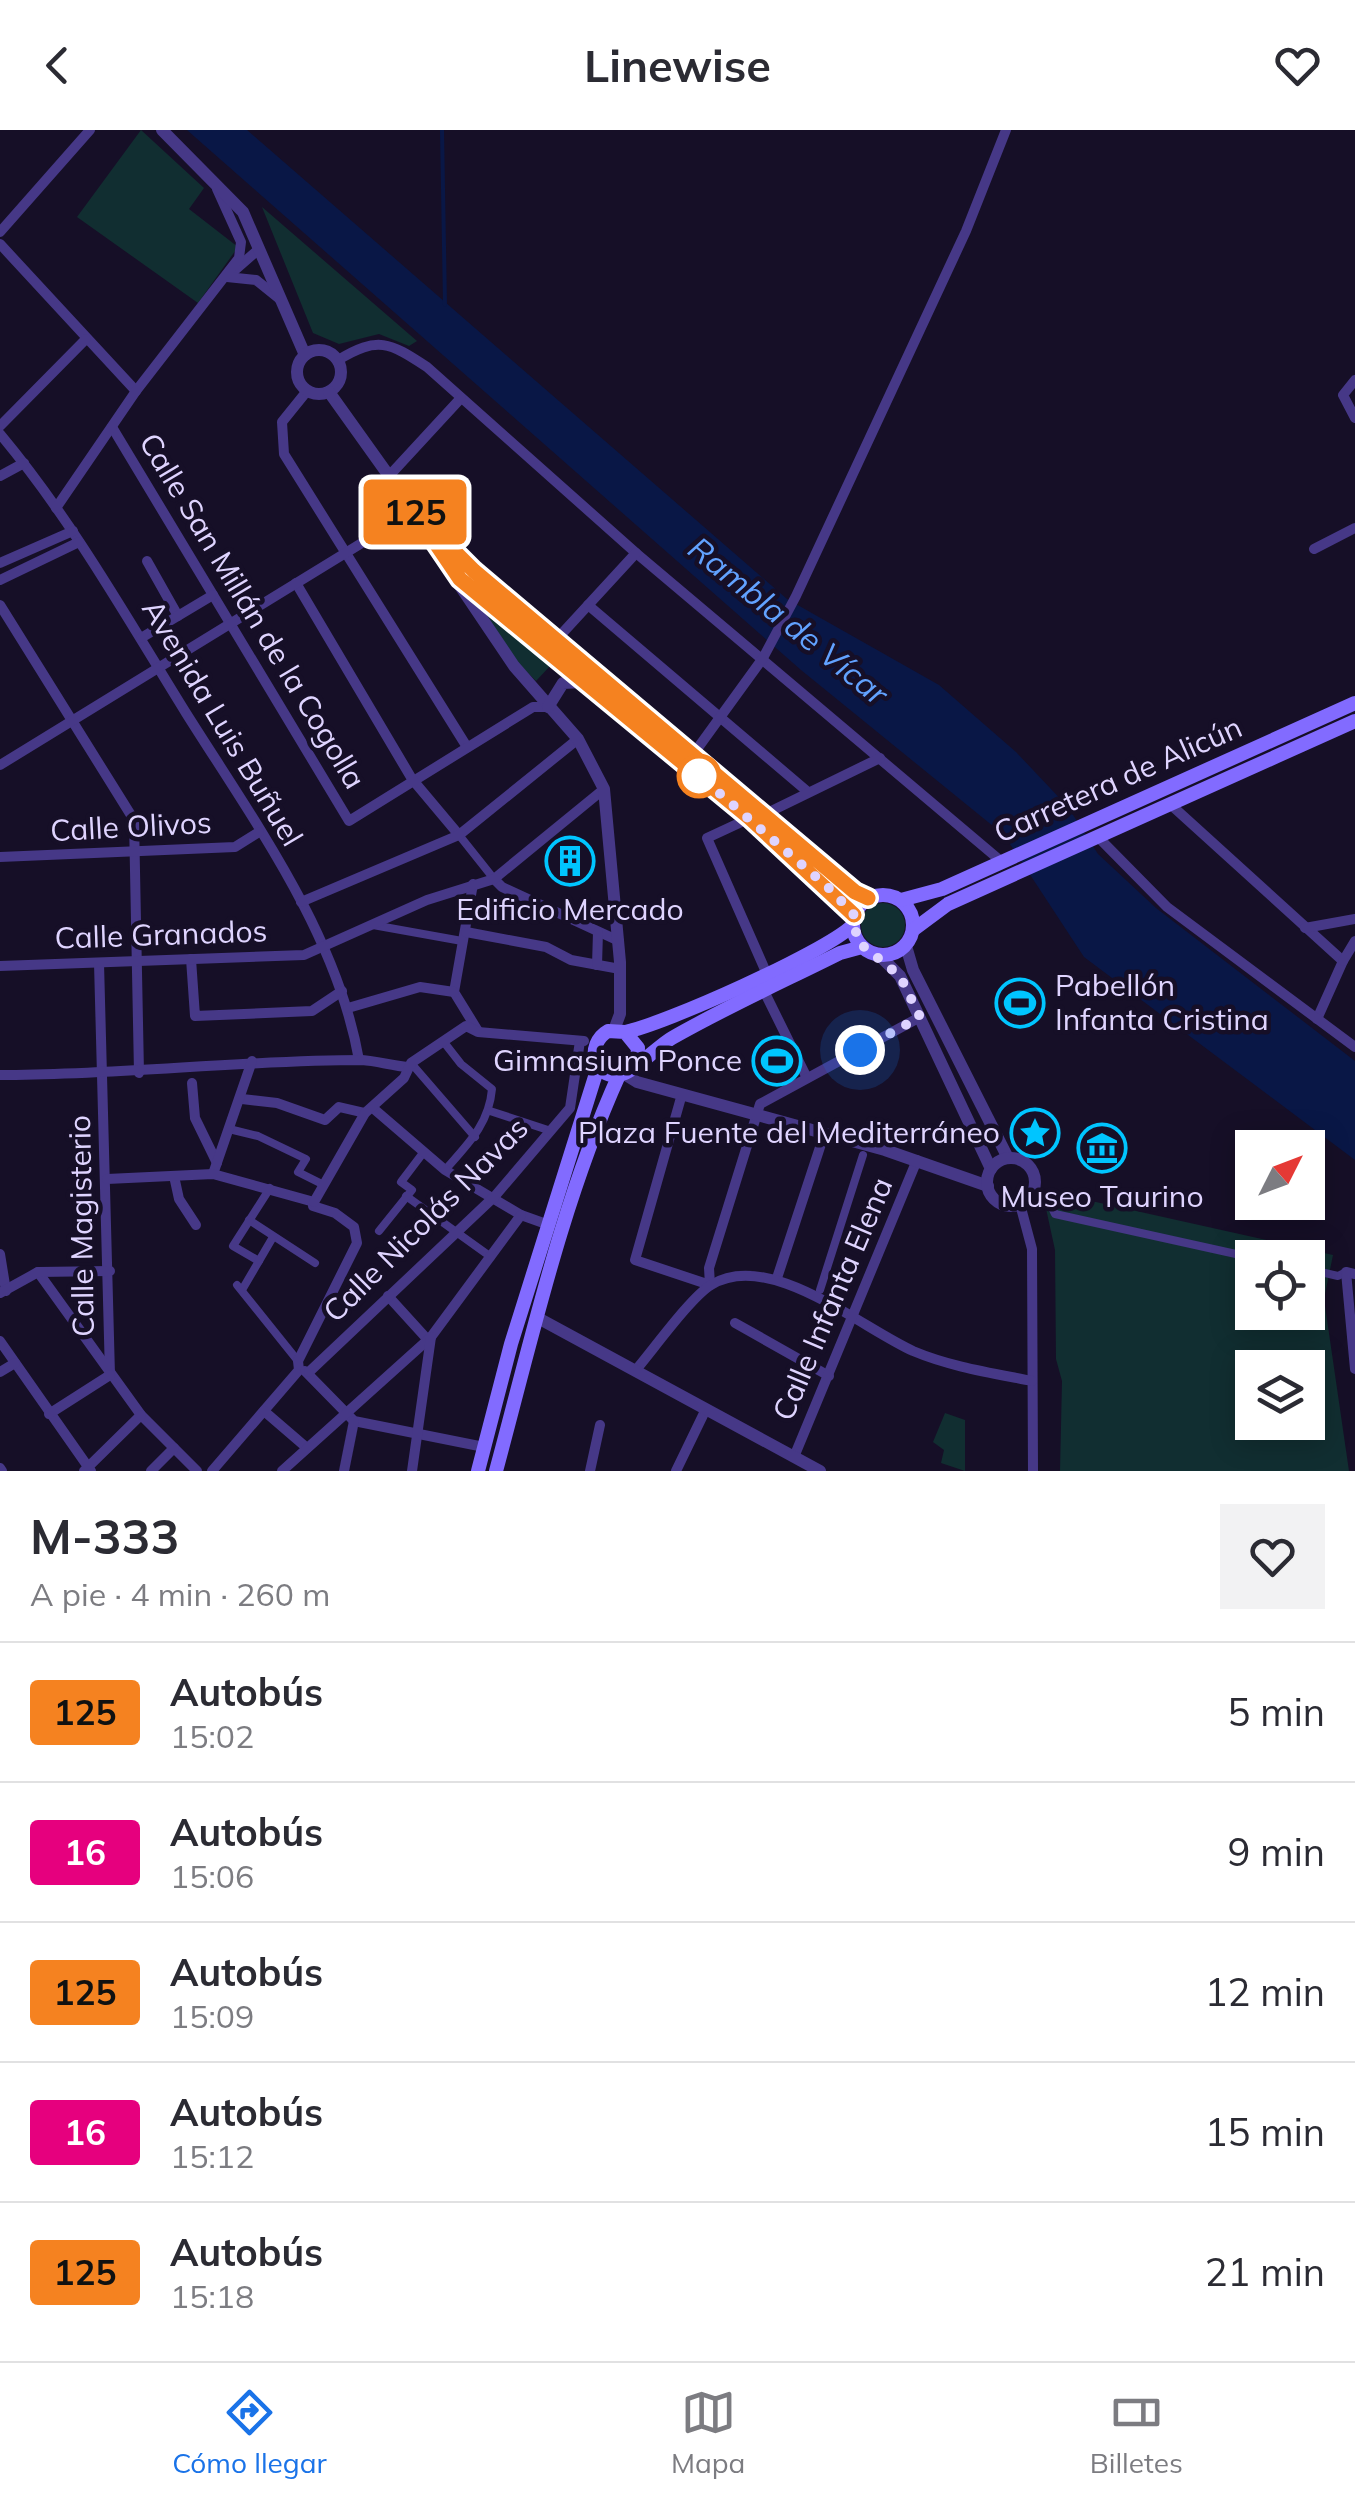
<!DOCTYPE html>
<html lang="es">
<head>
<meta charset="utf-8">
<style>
  body { margin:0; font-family:Mulish,sans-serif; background:#f2f2f3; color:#2b2b33; height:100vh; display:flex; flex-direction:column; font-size:38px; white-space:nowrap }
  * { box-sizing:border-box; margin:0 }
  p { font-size:32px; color:#7c7c81 }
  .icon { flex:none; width:55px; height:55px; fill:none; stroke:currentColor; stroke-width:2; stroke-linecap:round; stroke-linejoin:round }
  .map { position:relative; height:1341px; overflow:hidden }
  .side { display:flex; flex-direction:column; background:#fff; flex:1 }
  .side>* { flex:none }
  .badge { padding:0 20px; border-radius:8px; font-size:35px; line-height:65px }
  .needle { width:65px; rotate:48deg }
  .buttons { position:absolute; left:1235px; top:1000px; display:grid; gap:20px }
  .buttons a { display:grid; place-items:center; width:90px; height:90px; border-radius:0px; background:#fff; box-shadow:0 5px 25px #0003; font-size:50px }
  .you { position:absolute; width:50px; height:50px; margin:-25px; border:8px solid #fff; border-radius:50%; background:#1a73e8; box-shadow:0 0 0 15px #1a73e833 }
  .map>.badge { position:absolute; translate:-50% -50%; box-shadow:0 0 0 5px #fff }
  .round { display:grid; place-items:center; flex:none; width:105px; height:105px; border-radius:0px; background:#f2f2f3 }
  .summary { display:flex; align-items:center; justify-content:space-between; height:170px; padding:0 30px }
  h1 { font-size:48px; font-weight:700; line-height:75px }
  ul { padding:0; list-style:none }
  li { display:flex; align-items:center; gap:30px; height:140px; padding:0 30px; border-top:2px solid #e1e1e2 }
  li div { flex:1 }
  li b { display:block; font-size:38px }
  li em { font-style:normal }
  li .badge { min-width:110px; font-weight:700; text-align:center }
  header { display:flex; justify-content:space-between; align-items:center; height:130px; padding:0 30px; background:#fff; font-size:45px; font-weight:700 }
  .menu { display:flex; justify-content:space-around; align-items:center; height:140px; border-top:2px solid #e1e1e2; background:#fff; font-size:28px; color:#7c7c81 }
  .menu a { display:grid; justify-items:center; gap:5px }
  .menu .active { color:#1a73e8 }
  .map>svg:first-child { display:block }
  .green { fill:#112e31; fill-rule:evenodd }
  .water { fill:#091746 }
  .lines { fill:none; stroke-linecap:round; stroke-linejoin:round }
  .stream { stroke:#091746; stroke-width:4 }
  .pedestrian { stroke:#463887; stroke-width:8 }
  .minor { stroke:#463887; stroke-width:10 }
  .tertiary { stroke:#463887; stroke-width:12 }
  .secondary { stroke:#826bff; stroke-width:14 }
  .line-casing { stroke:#fff; stroke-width:22 }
  .line { stroke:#f58220; stroke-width:15 }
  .walk { stroke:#dfd4ff; stroke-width:10; stroke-dasharray:0 18 }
  .stop-dot { fill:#fff; stroke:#f58220; stroke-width:5 }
  .labels { text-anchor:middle; stroke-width:9; stroke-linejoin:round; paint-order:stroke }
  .street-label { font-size:30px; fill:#dfd4ff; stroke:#160f27 }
  .poi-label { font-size:30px; fill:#dfd4ff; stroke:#160f27 }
  .water-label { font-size:32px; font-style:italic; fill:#62a2ff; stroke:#160f27 }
</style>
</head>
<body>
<header><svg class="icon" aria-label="back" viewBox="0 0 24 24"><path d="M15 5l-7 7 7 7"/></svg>Linewise<svg class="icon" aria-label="heart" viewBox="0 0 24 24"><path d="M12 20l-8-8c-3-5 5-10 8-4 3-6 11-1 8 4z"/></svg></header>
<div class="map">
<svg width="1355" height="1341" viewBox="0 0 1355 1341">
  <rect width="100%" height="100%" fill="#160f27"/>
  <g class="green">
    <polygon points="141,0 204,58 189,79 238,117 198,173 77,87"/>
    <polygon points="262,77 417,211 409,216 379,204 339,214 313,203"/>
    <polygon points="468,461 551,535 536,551 518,533"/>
    <circle cx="883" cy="795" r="22"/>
    <path d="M 1042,1060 L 1333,1125 L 1324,1169 L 1349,1341 L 1060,1341 L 1062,1251 L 1056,1229 L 1055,1120 ZM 1252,1128 L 1308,1128 L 1308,1182 L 1252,1182 ZM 1252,1238 L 1308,1238 L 1308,1292 L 1252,1292 Z"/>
    <polygon points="945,1283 965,1290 965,1341 941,1333 944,1320 933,1312"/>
  </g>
  <polygon class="water" points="187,0 247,0 787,469 939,555 1016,622 1068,677 1098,724 1156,778 1355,931 1355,1030 1084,827 1004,705 801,540"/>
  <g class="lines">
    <polyline class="stream" points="442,0 445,175"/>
    <g class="pedestrian">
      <polyline points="459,705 494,749"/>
      <polyline points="373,795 462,811"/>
      <path d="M 443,911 L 461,934 L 492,959 C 489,994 468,1014 445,1040"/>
      <polyline points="411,933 475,1007"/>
      <polyline points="490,981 551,1001"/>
      <polyline points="229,999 258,1006 306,1029 298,1042 324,1055"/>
      <polyline points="1033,1062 1046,1065 1055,1084 1254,1128"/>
      <polyline points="406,1066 491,1127"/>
      <polyline points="249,1090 315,1133"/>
      <polyline points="379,1101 412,1060 401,1052 423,1023"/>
      <polyline points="259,1131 233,1116 270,1058"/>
      <polyline points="1308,1139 1338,1146 1346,1142"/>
      <polyline points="237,1155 298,1231"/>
      <polyline points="242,1160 273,1107"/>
      <polyline points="820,1160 863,1025"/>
    </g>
    <g class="minor">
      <polyline points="0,102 90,0"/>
      <polyline points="0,114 136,261"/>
      <polyline points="235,140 259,119"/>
      <polyline points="227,147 256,150 281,170"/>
      <path d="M 338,230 C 378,206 389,212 427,237 L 636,423 L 1002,732"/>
      <polyline points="1355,250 1343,265 1355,288"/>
      <polyline points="307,261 282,292 284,324 467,617"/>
      <polyline points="0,296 86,209"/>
      <polyline points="112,297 349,691 533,577 548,577"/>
      <path d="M 0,304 C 72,390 127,488 186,583 C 254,691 337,804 359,930"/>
      <polyline points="0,346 24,333"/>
      <polyline points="389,346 461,268"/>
      <polyline points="56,378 136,261 239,128 241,112 217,59"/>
      <polyline points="1314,419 1355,398"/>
      <polyline points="147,431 178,486"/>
      <polyline points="0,433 73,401"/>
      <polyline points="0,450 79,412"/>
      <polyline points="296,453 412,649 459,705"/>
      <polyline points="0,475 134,690 139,943"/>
      <polyline points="588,475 808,662"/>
      <polyline points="141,508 213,465"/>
      <polyline points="556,510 636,423"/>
      <polyline points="692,626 763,528 796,466 966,101 1006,0"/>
      <polyline points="0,635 414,381"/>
      <polyline points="1170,674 1343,831 1317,889"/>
      <polyline points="763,685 880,628"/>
      <polyline points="750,688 707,708 766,842"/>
      <polyline points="1098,707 1167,777 1355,917"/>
      <polyline points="0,727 235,717 259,702"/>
      <polyline points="494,749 502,757 619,811"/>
      <polyline points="473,754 454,862 478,901"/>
      <polyline points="301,772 459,705 578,609"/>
      <polyline points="1305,798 1355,789"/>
      <polyline points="466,802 546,817 571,830 620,839"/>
      <polyline points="191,829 195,886 312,881 342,861"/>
      <polyline points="1343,831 1355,811"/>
      <polyline points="99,833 110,1245"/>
      <polyline points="597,835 598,802"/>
      <polyline points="0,836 304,825 427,770 494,749 604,659"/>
      <polyline points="764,861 807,948"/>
      <polyline points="348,878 420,857 454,862"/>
      <path d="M 0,945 C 121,945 242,930 362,930 C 377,931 393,936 408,937"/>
      <polyline points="192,953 195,988 217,1033"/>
      <polyline points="682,964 635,1130 710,1155 709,1138 760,974 920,887"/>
      <polyline points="242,969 277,973 325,990 339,977 365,983"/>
      <polyline points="374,979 445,1040 521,1085 549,1095"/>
      <polyline points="213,1044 252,931"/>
      <polyline points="174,1046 179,1069 196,1095"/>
      <polyline points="107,1049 213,1044 314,1072 313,1076 335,1083 354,1097 357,1113 298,1231 299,1240 212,1341"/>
      <polyline points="314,1072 365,983 404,948 411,933 466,896 478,902 584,911"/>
      <polyline points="1020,1074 1032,1119 1033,1341"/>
      <polyline points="0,1124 6,1161"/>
      <polyline points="38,1142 141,1285 197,1341"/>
      <polyline points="1355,1144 1346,1142 1355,1239"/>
      <polyline points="777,1148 824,1005"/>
      <polyline points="0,1163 38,1142 110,1141"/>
      <polyline points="388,1166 428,1210"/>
      <polyline points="735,1193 829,1246"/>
      <polyline points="0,1211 91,1341"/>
      <polyline points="305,1241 354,1291 484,1317"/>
      <path d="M 635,1241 C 653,1220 691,1167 711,1155 C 769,1119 860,1197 913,1221 C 951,1237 992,1243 1032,1251"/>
      <polyline points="0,1242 15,1233"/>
      <polyline points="309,1242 495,1066 570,978 580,911"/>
      <polyline points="264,1281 307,1318"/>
      <polyline points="49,1284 110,1245"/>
      <polyline points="794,1327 917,1030"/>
      <polyline points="0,1338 2,1341"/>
      <polyline points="84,1341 141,1285"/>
      <polyline points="151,1341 174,1318"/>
      <polyline points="282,1341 431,1207 521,1085"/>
      <polyline points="344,1341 354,1291"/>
      <polyline points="412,1341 431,1207"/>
      <polyline points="590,1341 600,1295"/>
      <polyline points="676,1341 706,1279"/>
    </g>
    <g class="tertiary">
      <polyline points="162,0 243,82 305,225"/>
      <circle cx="319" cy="242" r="22"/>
      <polyline points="329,262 414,381"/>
      <polyline points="454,447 514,536 578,609 604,659 620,832 620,884 614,900"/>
      <polyline points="548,577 563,553 583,552"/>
      <polyline points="906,816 913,840 1008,1028"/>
      <polyline points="879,825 900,846 991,1039"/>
      <polyline points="624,944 637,952 885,1020 988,1056"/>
      <circle cx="1011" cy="1052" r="24"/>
      <polyline points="538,1188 820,1341"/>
    </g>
    <g class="secondary">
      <polyline points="414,381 460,449 750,688 854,785"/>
      <polyline points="439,407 692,626 868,768"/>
      <circle cx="883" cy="795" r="30"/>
      <polyline points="901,770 942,759 1355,573"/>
      <polyline points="913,800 948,774 1355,591"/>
      <path d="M 625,902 C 665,894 823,823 852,796"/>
      <path d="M 637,932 L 638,918 L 625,902 L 608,901 C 585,914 593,952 622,944 C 635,941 658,916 672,908 C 726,877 784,851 840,823 L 862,817"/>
      <polyline points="478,1341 511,1214 598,937"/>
      <path d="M 496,1341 C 532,1208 562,1071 619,945"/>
    </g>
  </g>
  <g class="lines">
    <g class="line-casing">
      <polyline id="line" points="854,785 750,688 460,449 414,381 474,441 855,762 868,768"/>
    </g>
    <use href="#line" class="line"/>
    <polyline class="walk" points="699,646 696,643 831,760 854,785 857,811 900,846 920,887 860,920"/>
  </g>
  <defs>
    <g id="building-ring" transform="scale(2.5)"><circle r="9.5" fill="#160f27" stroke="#00c5ff" stroke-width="1.5"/><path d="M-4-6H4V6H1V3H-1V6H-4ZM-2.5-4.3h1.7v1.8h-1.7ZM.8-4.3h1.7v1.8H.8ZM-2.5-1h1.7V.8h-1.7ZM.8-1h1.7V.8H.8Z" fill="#00c5ff"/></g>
    <g id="stadium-ring" transform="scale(2.5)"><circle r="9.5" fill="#160f27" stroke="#00c5ff" stroke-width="1.5"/><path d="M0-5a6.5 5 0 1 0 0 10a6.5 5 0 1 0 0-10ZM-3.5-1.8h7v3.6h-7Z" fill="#00c5ff"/></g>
    <g id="sight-ring" transform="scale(2.5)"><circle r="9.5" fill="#160f27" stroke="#00c5ff" stroke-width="1.5"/><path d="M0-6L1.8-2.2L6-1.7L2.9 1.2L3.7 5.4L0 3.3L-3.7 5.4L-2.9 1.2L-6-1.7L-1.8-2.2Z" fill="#00c5ff"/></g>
    <g id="museum-ring" transform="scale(2.5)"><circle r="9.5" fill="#160f27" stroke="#00c5ff" stroke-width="1.5"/><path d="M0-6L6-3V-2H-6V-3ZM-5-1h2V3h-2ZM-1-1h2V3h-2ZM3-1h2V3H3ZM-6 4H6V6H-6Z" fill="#00c5ff"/></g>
  </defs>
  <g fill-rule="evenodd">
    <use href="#building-ring" x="570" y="731"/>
    <use href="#stadium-ring" x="1020" y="873"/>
    <use href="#stadium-ring" x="777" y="931"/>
    <use href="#sight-ring" x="1035" y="1003"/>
    <use href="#museum-ring" x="1102" y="1018"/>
  </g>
  <circle class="stop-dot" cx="699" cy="646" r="20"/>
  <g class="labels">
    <g class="street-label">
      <text transform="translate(252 481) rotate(59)" y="10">Calle San Millán de la Cogolla</text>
      <text transform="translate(222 593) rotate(59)" y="10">Avenida Luis Buñuel</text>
      <text transform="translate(1118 650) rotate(-24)" y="10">Carretera de Alicún</text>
      <text transform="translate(131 697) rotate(-3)" y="10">Calle Olivos</text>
      <text transform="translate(161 805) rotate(-2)" y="10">Calle Granados</text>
      <text transform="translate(426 1090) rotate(-45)" y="10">Calle Nicolás Navas</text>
      <text transform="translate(82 1096) rotate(-91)" y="10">Calle Magisterio</text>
      <text transform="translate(833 1169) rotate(-67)" y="10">Calle Infanta Elena</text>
    </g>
    <g class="poi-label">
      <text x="570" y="790">Edificio Mercado</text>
      <text x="1055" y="866" text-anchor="start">Pabellón<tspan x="1055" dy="34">Infanta Cristina</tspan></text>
      <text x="742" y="941" text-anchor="end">Gimnasium Ponce</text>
      <text x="1000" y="1013" text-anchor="end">Plaza Fuente del Mediterráneo</text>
      <text x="1102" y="1077">Museo Taurino</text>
    </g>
    <g class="water-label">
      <text transform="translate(788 491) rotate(39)" y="11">Rambla de Vícar</text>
    </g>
  </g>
</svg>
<div class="buttons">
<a><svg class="needle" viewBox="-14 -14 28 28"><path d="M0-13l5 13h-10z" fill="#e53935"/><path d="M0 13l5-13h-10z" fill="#7c7c81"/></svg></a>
<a><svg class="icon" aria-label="locate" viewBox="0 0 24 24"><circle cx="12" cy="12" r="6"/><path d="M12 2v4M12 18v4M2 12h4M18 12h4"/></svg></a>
<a><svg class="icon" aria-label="layers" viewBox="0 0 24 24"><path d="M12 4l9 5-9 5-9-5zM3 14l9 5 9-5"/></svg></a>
</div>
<div class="you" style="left:860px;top:920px"></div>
<b class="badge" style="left:415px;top:382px;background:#f58220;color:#111">125</b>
</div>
<section class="side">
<div class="summary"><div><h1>M-333</h1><p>A pie · 4 min · 260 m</p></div><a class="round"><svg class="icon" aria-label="heart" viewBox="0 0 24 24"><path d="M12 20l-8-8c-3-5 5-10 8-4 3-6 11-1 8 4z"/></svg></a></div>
<ul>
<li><span class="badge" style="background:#f58220;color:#111">125</span><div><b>Autobús</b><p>15:02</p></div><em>5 min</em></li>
<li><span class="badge" style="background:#e6007e;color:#fff">16</span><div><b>Autobús</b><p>15:06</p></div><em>9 min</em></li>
<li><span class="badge" style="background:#f58220;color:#111">125</span><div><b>Autobús</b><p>15:09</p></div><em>12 min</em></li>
<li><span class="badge" style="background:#e6007e;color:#fff">16</span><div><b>Autobús</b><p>15:12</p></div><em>15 min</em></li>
<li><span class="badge" style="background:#f58220;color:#111">125</span><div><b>Autobús</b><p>15:18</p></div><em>21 min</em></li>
</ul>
</section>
<nav class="menu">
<a class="active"><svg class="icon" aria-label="directions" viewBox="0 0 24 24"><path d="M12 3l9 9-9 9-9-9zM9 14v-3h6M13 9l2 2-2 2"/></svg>Cómo llegar</a>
<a><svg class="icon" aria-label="map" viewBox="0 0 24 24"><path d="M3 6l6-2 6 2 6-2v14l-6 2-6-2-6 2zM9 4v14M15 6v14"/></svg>Mapa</a>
<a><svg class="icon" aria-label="tickets" viewBox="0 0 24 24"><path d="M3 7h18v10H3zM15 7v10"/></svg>Billetes</a>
</nav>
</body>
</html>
